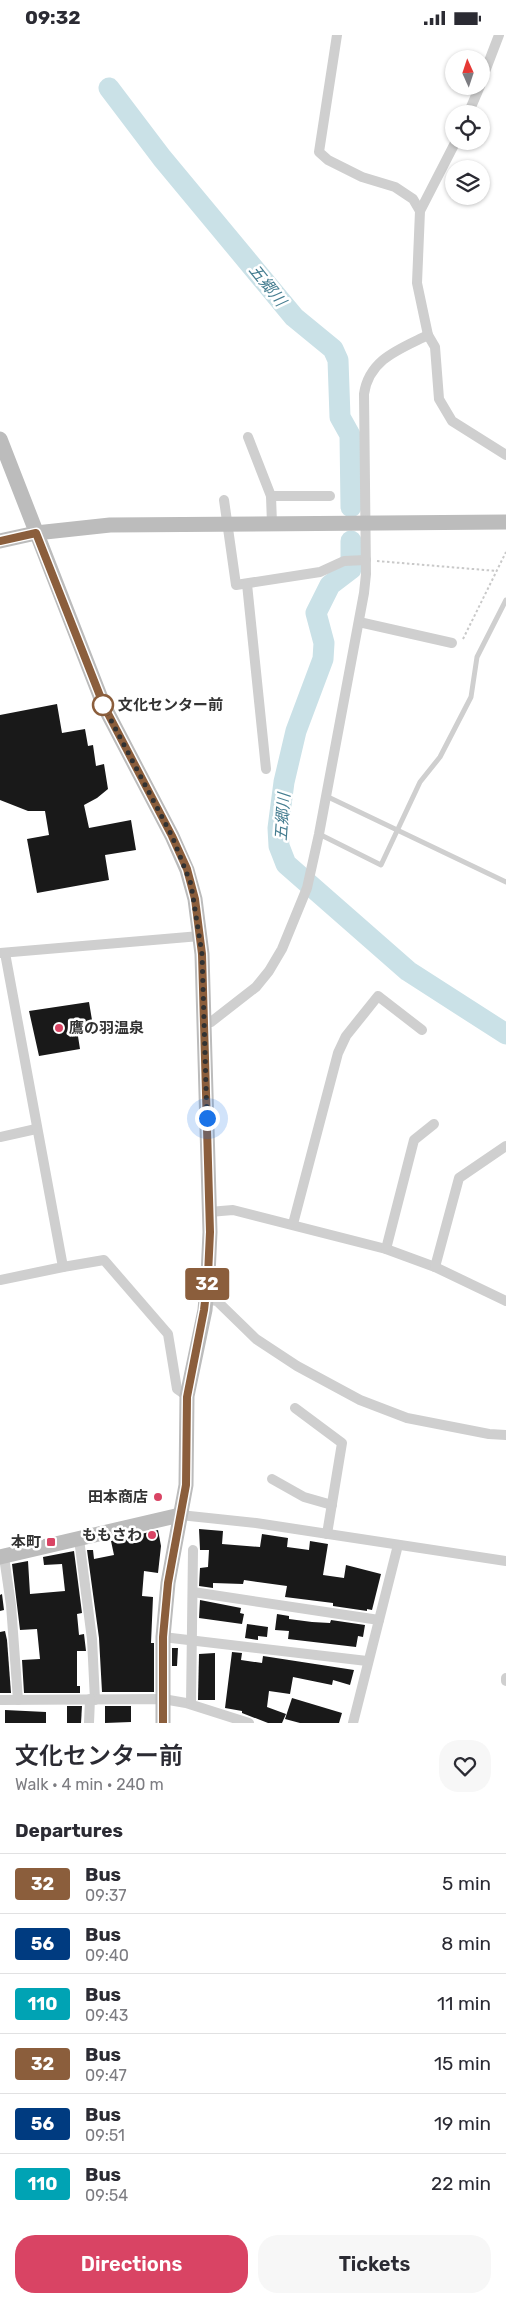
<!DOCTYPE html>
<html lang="en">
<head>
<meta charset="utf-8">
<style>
  body { margin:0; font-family:Rubik,"Noto Sans JP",sans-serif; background:#f7f7f7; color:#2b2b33; height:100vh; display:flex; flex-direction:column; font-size:19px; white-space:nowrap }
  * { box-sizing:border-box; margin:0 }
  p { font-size:16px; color:#7c7c81 }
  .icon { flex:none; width:28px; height:28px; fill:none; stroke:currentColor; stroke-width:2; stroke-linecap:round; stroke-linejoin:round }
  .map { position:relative; height:1688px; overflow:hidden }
  .side { display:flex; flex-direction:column; background:#fff; flex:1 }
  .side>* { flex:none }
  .badge { padding:0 10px; border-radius:4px; font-size:18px; line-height:32px }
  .needle { width:32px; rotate:357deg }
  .controls { position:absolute; left:445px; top:15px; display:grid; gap:10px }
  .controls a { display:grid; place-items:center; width:45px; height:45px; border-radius:50%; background:#fff; box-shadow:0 1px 4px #0004; font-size:25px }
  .you { position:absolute; width:25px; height:25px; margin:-12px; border:4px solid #fff; border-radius:50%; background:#1a73e8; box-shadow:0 0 0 8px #1a73e833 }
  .map>.badge { position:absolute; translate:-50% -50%; box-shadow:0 0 0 2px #fff }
  h2 { padding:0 15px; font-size:19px; line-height:45px }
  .round { display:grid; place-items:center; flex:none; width:52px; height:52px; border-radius:20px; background:#f7f7f7 }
  .headline { display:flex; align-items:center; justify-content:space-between; height:85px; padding:0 15px }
  h1 { font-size:24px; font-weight:600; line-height:38px }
  .cta { display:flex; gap:10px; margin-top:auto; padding:10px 15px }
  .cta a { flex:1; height:58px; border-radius:20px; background:#d94464; color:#fff; font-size:20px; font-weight:600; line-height:58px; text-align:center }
  .cta a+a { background:#f7f7f7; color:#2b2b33 }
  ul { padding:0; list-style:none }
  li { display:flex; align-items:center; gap:15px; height:60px; padding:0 15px; border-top:1px solid #e1e1e2 }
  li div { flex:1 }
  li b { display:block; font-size:19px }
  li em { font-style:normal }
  li .badge { min-width:55px; font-weight:700; text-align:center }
  .status { display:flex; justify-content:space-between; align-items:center; height:35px; padding:0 25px; background:#fff; direction:ltr }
  .status svg { height:14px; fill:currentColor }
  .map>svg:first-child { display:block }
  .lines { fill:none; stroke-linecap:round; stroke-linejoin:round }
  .river { stroke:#cae1e7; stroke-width:21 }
  .building { fill:#191919 }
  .path { stroke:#c9c9c9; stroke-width:2; stroke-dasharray:2.5 2.5; stroke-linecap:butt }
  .lane { stroke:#cfcfcf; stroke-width:5 }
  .street { stroke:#cfcfcf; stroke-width:10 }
  .secondary { stroke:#bcbcbc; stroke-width:15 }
  .line-casing { stroke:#fff; stroke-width:11 }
  .line { stroke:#8b5e3c; stroke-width:8 }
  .walk { stroke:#323232; stroke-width:5; stroke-dasharray:0 9 }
  .stop-dot { fill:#fff; stroke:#8b5e3c; stroke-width:2.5 }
  .poi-dot { fill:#d94464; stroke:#fff; stroke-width:2 }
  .labels { text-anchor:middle; stroke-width:5; stroke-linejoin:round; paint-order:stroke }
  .stop-label { font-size:15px; font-weight:bold; fill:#323232; stroke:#fff; text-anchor:start }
  .poi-label { font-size:15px; font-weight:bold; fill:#323232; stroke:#fff; text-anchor:end }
  .water-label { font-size:16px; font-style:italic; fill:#457d90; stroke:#fff }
</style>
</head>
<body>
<div class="status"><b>09:32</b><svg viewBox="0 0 49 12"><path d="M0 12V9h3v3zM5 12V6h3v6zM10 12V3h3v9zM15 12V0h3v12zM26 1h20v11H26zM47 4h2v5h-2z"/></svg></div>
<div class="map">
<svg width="506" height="1688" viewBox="0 0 506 1688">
  <rect width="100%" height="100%" fill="#fff"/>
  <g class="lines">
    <g class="river">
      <polyline points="109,53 162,123 294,282 333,314 338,325 340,382 350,400 351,472"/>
      <polyline points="351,506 351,534 330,550 316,578 324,608 323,624 296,696 284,747 278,793 279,811 286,829 408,936 506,999"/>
    </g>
  </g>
  <g class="building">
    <polygon points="57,669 62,698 85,694 88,711 93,710 96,731 104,729 108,754 97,763 84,770 89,793 131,785 136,815 105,820 109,845 37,858 27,804 49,800 45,776 28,776 0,765 0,680"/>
    <polygon points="89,967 93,991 77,995 80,1014 39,1021 29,976"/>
    <polygon points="199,1494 223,1496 222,1509 260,1512 262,1499 288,1503 287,1512 309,1515 310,1506 328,1509 323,1540 344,1543 346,1530 381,1539 372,1575 367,1574 367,1576 333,1571 333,1568 285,1562 287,1551 244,1545 243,1549 213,1548 213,1553 199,1551 200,1533 208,1532 209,1515 200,1515"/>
    <polygon points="158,1495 161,1511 158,1538 144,1536 142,1561 153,1562 151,1608 154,1608 154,1657 102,1657 99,1603 87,1515 93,1515 94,1524 114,1520 111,1506"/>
    <polygon points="74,1516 82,1578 77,1579 79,1600 84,1599 86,1616 77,1616 77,1651 80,1651 80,1658 24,1658 22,1625 40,1624 37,1594 20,1595 12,1529 28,1526 30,1559 65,1556 62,1529 44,1530 43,1522"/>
    <polygon points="2,1559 4,1575 0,1576 0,1560"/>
    <polygon points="200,1565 241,1573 240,1578 244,1579 242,1589 199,1583"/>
    <polygon points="277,1579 289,1581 289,1584 312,1587 330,1588 331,1585 365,1590 363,1602 358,1601 356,1612 288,1604 289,1596 275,1595"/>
    <polygon points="247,1589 268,1592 267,1602 258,1601 258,1605 245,1603"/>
    <polygon points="5,1596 7,1605 11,1658 0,1658 0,1597"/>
    <polygon points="172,1613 178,1613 177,1631 172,1631"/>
    <polygon points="232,1617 242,1618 241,1625 262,1628 263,1621 354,1635 350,1650 333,1645 332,1650 293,1642 290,1659 269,1656 267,1672 286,1679 282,1688 268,1688 242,1678 242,1676 225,1673"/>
    <polygon points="215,1618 215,1665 198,1665 199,1619"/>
    <polygon points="292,1663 342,1678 339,1688 300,1688 285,1684"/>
    <polygon points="67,1671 82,1671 81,1688 67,1688"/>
    <polygon points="105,1671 131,1671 131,1687 105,1688"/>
    <polygon points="5,1675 46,1677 46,1688 5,1688"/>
  </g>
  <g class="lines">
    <g class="path">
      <polyline points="377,526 497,536"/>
      <polyline points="463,604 506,517"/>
    </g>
    <g class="lane">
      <polyline points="326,761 506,847"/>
      <polyline points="319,799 381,830 420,747 440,722 471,662 477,622 506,565"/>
    </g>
    <g class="street">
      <polyline points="337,0 319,117 328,125 362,142 395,152 413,164 420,176"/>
      <polyline points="481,47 499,0"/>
      <polyline points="468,79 480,51"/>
      <polyline points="456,106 420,176 417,248 428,300 435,312 439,364 452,386 506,420"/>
      <polyline points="248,402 271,461 272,489"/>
      <polyline points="271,461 330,461"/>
      <polyline points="224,465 236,550 320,537 344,526 366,525"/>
      <polyline points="247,549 266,734"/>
      <polyline points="359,587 452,608"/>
      <polyline points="0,918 200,901"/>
      <path d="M 204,988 L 211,987 L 256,952 L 269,936 L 282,914 L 307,853 L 319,799 L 364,558 L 366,539 L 364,359 C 369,324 400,314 428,300"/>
      <polyline points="0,1102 36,1094"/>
      <polyline points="209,1177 233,1175 386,1214 435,1232 506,1266"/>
      <polyline points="293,1189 338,1018 346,1001 378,961 422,995"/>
      <polyline points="386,1214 414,1105 434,1089"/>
      <polyline points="63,1232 104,1225 168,1299 177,1354 187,1361"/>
      <polyline points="435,1232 459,1143 506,1111"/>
      <polyline points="0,1245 63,1232 5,918"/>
      <polyline points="206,1264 217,1266 256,1304 297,1331 360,1365 407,1383 489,1399 506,1400"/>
      <polyline points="295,1373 342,1408 327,1499"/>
      <polyline points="272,1444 304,1462 332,1470"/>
      <polyline points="180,1480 256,1488 506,1526"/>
      <polyline points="79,1504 92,1604 95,1665"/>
      <polyline points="4,1522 11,1570 18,1665"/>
      <polyline points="193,1557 379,1585"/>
      <polyline points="163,1602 367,1626"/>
      <polyline points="506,1646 506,1643"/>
      <polyline points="0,1665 163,1664 186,1668 249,1688"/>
      <polyline points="191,1669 193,1515"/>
      <polyline points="89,1688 90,1664"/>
      <polyline points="353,1688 398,1510"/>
    </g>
    <g class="secondary">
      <polyline points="0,404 104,671 172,801 187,835 195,864 202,919 210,1197 208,1240 205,1275 187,1361 186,1450 168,1548 163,1602 163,1688"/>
      <polyline points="0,506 36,498 110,490 506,487"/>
      <polyline points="0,1522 180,1480"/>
    </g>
  </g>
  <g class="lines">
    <g class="line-casing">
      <polyline id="line" points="0,506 36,498 104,671 172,801 187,834 195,864 202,919 210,1197 208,1240 204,1275 187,1362 186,1450 168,1548 163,1602 163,1688"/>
    </g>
    <use href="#line" class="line"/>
    <polyline class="walk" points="103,670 172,801 191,849 202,919 207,1083"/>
  </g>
  <circle class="stop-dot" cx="103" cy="670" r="10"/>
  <g class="poi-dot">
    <circle cx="59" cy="993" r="5"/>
    <circle cx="158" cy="1462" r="5"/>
    <circle cx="152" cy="1500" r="5"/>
    <rect x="46" y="1502" width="10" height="10" rx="2.5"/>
  </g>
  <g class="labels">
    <g class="stop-label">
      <text x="118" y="675">文化センター前</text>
    </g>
    <g class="poi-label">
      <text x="69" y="998" text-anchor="start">鷹の羽温泉</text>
      <text x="148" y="1467">田本商店</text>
      <text x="142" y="1505">ももさわ</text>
      <text x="41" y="1512">本町</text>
    </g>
    <g class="water-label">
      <text transform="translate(268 250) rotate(51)" y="6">五郷川</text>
      <text transform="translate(282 782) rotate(-86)" y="6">五郷川</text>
    </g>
  </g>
</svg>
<div class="controls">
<a><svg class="needle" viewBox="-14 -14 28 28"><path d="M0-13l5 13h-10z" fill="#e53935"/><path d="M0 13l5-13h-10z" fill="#7c7c81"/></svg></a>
<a><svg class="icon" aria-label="locate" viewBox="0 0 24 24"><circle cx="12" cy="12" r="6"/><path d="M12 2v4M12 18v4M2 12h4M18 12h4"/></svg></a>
<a><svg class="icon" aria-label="layers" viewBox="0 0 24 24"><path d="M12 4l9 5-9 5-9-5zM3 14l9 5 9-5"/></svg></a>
</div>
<div class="you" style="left:207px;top:1083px"></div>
<b class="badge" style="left:207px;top:1249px;background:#8b5e3c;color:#fff">32</b>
</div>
<section class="side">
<div class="headline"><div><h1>文化センター前</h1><p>Walk · 4 min · 240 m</p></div><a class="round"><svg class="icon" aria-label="heart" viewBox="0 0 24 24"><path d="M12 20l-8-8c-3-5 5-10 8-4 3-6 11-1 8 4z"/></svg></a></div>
<h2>Departures</h2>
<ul>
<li><span class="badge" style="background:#8b5e3c;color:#fff">32</span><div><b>Bus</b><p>09:37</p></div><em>5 min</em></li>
<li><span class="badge" style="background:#003b80;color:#fff">56</span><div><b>Bus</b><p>09:40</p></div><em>8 min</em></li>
<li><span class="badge" style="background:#00a3b4;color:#fff">110</span><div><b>Bus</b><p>09:43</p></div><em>11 min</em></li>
<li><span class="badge" style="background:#8b5e3c;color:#fff">32</span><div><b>Bus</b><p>09:47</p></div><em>15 min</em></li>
<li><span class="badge" style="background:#003b80;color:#fff">56</span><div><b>Bus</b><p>09:51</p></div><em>19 min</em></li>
<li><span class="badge" style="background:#00a3b4;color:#fff">110</span><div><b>Bus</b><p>09:54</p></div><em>22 min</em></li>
</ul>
<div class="cta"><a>Directions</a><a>Tickets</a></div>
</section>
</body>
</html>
